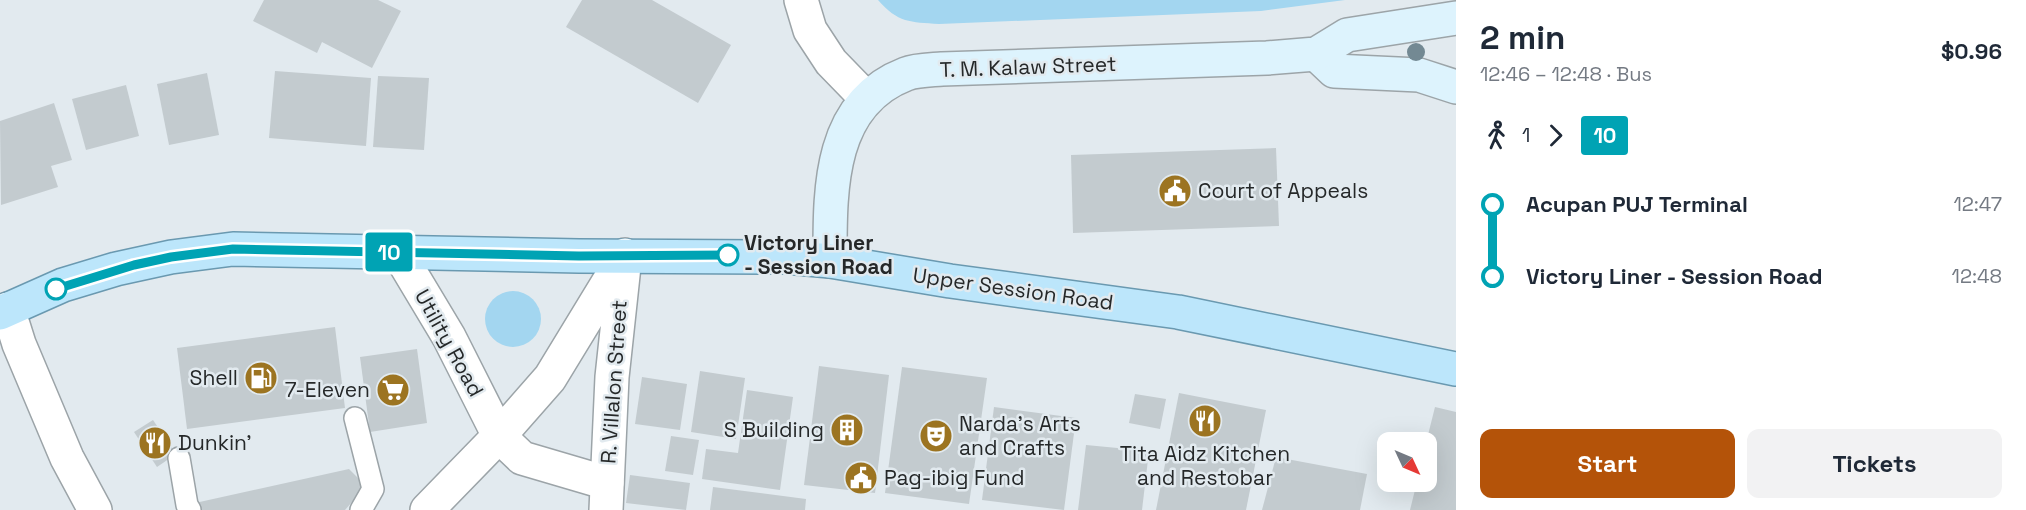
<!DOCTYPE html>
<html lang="en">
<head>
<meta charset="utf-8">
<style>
  body { margin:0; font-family:"Space Grotesk",sans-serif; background:#f2f2f3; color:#1f2937; height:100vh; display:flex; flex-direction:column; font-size:22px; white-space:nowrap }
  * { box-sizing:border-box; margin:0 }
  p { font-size:20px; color:#747a83 }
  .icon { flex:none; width:33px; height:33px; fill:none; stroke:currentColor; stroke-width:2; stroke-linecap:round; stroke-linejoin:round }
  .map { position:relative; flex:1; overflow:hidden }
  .details { display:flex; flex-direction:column; background:#fff; width:570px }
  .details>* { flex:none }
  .badge { padding:0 12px; border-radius:4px; font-size:21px; line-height:39px }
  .needle { width:39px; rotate:134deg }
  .controls { position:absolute; left:1377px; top:432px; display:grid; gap:12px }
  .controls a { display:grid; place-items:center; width:60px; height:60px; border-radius:12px; background:#fff; box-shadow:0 6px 24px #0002; font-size:30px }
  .map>.badge { position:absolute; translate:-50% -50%; box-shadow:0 0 0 3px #fff }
  .legs { display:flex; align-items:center; gap:9px; height:66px; padding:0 24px; font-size:20px }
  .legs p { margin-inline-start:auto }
  .head { display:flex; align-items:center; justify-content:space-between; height:102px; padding:0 24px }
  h1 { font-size:33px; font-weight:600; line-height:45px }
  .button { display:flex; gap:12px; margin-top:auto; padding:12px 24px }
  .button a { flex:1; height:69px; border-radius:12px; background:#b45309; color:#fff; font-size:24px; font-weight:600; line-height:69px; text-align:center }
  .button a+a { background:#f2f2f3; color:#1f2937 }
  ul { padding:0 24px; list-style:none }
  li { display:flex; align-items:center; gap:21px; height:72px; font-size:22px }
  li i { display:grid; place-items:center; width:9px; height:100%; margin:0 8px; background:currentColor }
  li i::after { content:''; width:15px; height:15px; margin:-8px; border:4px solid; border-radius:50%; background:#fff }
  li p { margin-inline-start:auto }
  li:first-child i { background:linear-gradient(#0000 50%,currentColor 0) }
  li:last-child i { background:linear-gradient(currentColor 50%,#0000 0) }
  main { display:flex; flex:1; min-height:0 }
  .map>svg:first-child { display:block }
  .green { fill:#a3d6f0 }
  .building { fill:#c3cbcf }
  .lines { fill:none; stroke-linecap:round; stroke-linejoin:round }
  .service-casing { stroke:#9ca4a8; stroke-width:24 }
  .minor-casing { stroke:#9ca4a8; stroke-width:36 }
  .secondary-casing { stroke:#9ca4a8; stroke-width:36 }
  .primary-casing { stroke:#6a99b0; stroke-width:36 }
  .service { stroke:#fff; stroke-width:21 }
  .minor { stroke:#fff; stroke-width:33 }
  .secondary { stroke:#ddf3fd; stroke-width:33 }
  .primary { stroke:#bce6fb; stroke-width:33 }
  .tree { fill:#738993 }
  .line-1-casing { stroke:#fff; stroke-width:14 }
  .line-1 { stroke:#00a3b4; stroke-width:9 }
  .stop-1-dot { fill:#fff; stroke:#00a3b4; stroke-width:3 }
  .labels { text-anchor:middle; stroke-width:5; stroke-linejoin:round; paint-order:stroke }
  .street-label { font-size:21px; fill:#252829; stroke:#e2eaef }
  .poi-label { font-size:21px; fill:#252829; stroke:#e2eaef; text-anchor:start }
  .stop-label { font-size:21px; font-weight:bold; fill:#252829; stroke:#e2eaef; text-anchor:start }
</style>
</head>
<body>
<main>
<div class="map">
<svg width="1456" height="510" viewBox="0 0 1456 510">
  <rect width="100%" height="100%" fill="#e2eaef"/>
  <g class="green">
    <path d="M 878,0 L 1345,0 L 1261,11 L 939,24 C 910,22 898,23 878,0 Z"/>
    <circle cx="513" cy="319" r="28"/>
  </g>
  <g class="building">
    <polygon points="264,0 378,0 401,11 372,68 322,42 317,53 253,21"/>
    <polygon points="582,0 652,0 731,45 698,103 566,27"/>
    <polygon points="275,71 371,78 366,146 269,138"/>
    <polygon points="207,73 219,135 169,145 157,84"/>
    <polygon points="378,76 429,78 424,150 373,147"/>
    <polygon points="126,85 139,136 86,150 72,99"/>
    <polygon points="54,103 72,160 51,166 58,187 1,205 0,121"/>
    <polygon points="1276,148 1279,226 1073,233 1071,155"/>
    <polygon points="335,327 345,408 187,429 177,348"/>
    <polygon points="417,349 427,423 370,432 360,357"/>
    <polygon points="819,366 889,375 875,493 804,485"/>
    <polygon points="902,367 987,378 969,504 885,493"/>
    <polygon points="700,371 745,378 736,439 691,432"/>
    <polygon points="642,377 687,384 680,430 635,424"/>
    <polygon points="747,390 793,397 780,490 702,479 706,449 738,453"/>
    <polygon points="1179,393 1266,410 1246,510 1156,510"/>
    <polygon points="1135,394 1166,399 1160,429 1129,423"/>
    <polygon points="994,407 1076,418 1064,510 982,500"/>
    <polygon points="1435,407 1456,412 1456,510 1410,510 1417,482 1426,482 1426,443"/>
    <polygon points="153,420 176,454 157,467 134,432"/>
    <polygon points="671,436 699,440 693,475 665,471"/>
    <polygon points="1086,445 1149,451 1142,510 1078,510"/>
    <polygon points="1276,457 1367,474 1360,510 1262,510"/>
    <polygon points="349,469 366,486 345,510 200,510 195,503"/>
    <polygon points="630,475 690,483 686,510 626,503"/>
    <polygon points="713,487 806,499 805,510 710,510"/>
  </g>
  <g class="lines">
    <g class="service-casing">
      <g id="service">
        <polyline points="355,418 373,489 361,510"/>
        <polyline points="179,458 187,505 190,510"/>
      </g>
    </g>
    <g class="minor-casing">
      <g id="minor">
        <polyline points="801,0 810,30 831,62 866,98"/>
        <polyline points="398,252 449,337 499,436 522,458 607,483"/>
        <polyline points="8,309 19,344 67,458 95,510"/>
        <polyline points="427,510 499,436 550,378 625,255"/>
        <polyline points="606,510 612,377 624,266"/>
      </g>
    </g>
    <g class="secondary-casing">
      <g id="secondary">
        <polyline points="1316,54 1334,71 1419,75 1456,87"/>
        <path d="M 830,261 C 830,190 828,104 906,74 C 916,70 931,70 942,69 L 1267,58 L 1316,54 L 1347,35 L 1456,18"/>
      </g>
    </g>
    <g class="primary-casing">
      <polyline id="primary" points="0,313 63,285 116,269 171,257 233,249 579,256 785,257 830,261 950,281 1178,312 1456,369"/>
    </g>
    <use href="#service" class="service"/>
    <use href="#minor" class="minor"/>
    <use href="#secondary" class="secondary"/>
    <use href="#primary" class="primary"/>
  </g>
  <circle class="tree" cx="1416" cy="52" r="9"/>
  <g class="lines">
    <g class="line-1-casing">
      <polyline id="line-1" points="56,289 134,265 171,257 233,249 579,256 728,255"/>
    </g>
    <use href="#line-1" class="line-1"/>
  </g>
  <defs>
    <g id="civic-disc" transform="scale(1.725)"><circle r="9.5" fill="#9c7421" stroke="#e2eaef"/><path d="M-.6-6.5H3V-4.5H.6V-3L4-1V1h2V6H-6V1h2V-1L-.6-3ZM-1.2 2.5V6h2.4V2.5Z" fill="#fff"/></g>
    <g id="fuel-disc" transform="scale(1.725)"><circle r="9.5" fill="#9c7421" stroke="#e2eaef"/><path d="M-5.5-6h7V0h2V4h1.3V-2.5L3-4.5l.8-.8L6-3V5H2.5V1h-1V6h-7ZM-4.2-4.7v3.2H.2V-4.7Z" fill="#fff"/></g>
    <g id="supermarket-disc" transform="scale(1.725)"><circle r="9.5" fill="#9c7421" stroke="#e2eaef"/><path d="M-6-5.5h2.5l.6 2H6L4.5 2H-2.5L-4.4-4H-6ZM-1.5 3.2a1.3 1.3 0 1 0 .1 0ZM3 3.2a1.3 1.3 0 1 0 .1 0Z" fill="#fff"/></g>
    <g id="restaurant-disc" transform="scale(1.725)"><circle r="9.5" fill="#9c7421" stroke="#e2eaef"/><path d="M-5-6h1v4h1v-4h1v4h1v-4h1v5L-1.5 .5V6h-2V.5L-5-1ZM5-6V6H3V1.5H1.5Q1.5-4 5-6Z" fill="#fff"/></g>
    <g id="building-disc" transform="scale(1.725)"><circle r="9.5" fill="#9c7421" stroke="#e2eaef"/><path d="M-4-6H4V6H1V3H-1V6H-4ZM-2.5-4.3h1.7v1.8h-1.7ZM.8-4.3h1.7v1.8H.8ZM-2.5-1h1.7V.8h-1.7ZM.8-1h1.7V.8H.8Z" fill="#fff"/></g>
    <g id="theatre-disc" transform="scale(1.725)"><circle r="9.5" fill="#9c7421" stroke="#e2eaef"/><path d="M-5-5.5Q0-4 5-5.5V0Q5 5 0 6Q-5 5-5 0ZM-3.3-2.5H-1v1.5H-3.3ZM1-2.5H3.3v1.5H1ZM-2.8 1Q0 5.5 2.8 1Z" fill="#fff"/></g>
  </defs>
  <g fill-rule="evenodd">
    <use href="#civic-disc" x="1175" y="191"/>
    <use href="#fuel-disc" x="261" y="378"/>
    <use href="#supermarket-disc" x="393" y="390"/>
    <use href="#restaurant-disc" x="1205" y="421"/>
    <use href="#building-disc" x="847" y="430"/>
    <use href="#theatre-disc" x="936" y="436"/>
    <use href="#restaurant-disc" x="155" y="443"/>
    <use href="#civic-disc" x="861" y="478"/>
  </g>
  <g class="stop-1-dot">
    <circle cx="728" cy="255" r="10"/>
    <circle cx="56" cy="289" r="10"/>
  </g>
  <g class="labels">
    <g class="street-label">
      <text transform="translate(1028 67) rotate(-2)" y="7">T. M. Kalaw Street</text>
      <text transform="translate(1013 289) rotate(8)" y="7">Upper Session Road</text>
      <text transform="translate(449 343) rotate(61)" y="7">Utility Road</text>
      <text transform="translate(614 382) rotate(-86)" y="7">R. Villalon Street</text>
    </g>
    <g class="poi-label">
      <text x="1198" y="198">Court of Appeals</text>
      <text x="238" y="385" text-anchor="end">Shell</text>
      <text x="370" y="397" text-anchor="end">7-Eleven</text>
      <text x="959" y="431">Narda's Arts<tspan x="959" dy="24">and Crafts</tspan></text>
      <text x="824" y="437" text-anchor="end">S Building</text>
      <text x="178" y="450">Dunkin'</text>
      <text x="1205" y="461" text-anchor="middle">Tita Aidz Kitchen<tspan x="1205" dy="24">and Restobar</tspan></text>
      <text x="884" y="485">Pag-ibig Fund</text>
    </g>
    <g class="stop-label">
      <text x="744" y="250">Victory Liner<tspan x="744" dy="24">- Session Road</tspan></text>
    </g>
  </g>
</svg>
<div class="controls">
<a><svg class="needle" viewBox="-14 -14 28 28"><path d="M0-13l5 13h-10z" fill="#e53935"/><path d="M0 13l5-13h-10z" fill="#747a83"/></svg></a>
</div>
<b class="badge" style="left:389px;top:252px;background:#00a3b4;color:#fff">10</b>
</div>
<section class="details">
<div class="head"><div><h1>2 min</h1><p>12:46 – 12:48 · Bus</p></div><b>$0.96</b></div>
<div class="legs"><svg class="icon" aria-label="walk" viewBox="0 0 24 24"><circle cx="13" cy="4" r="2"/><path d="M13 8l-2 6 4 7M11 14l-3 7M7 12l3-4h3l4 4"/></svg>1<svg class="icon" aria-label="forward" viewBox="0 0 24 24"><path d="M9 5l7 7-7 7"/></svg><b class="badge" style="background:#00a3b4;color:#fff">10</b></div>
<ul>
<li><i style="color:#00a3b4"></i><b>Acupan PUJ Terminal</b><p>12:47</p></li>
<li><i style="color:#00a3b4"></i><b>Victory Liner - Session Road</b><p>12:48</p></li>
</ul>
<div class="button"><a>Start</a><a>Tickets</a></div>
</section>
</main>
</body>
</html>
